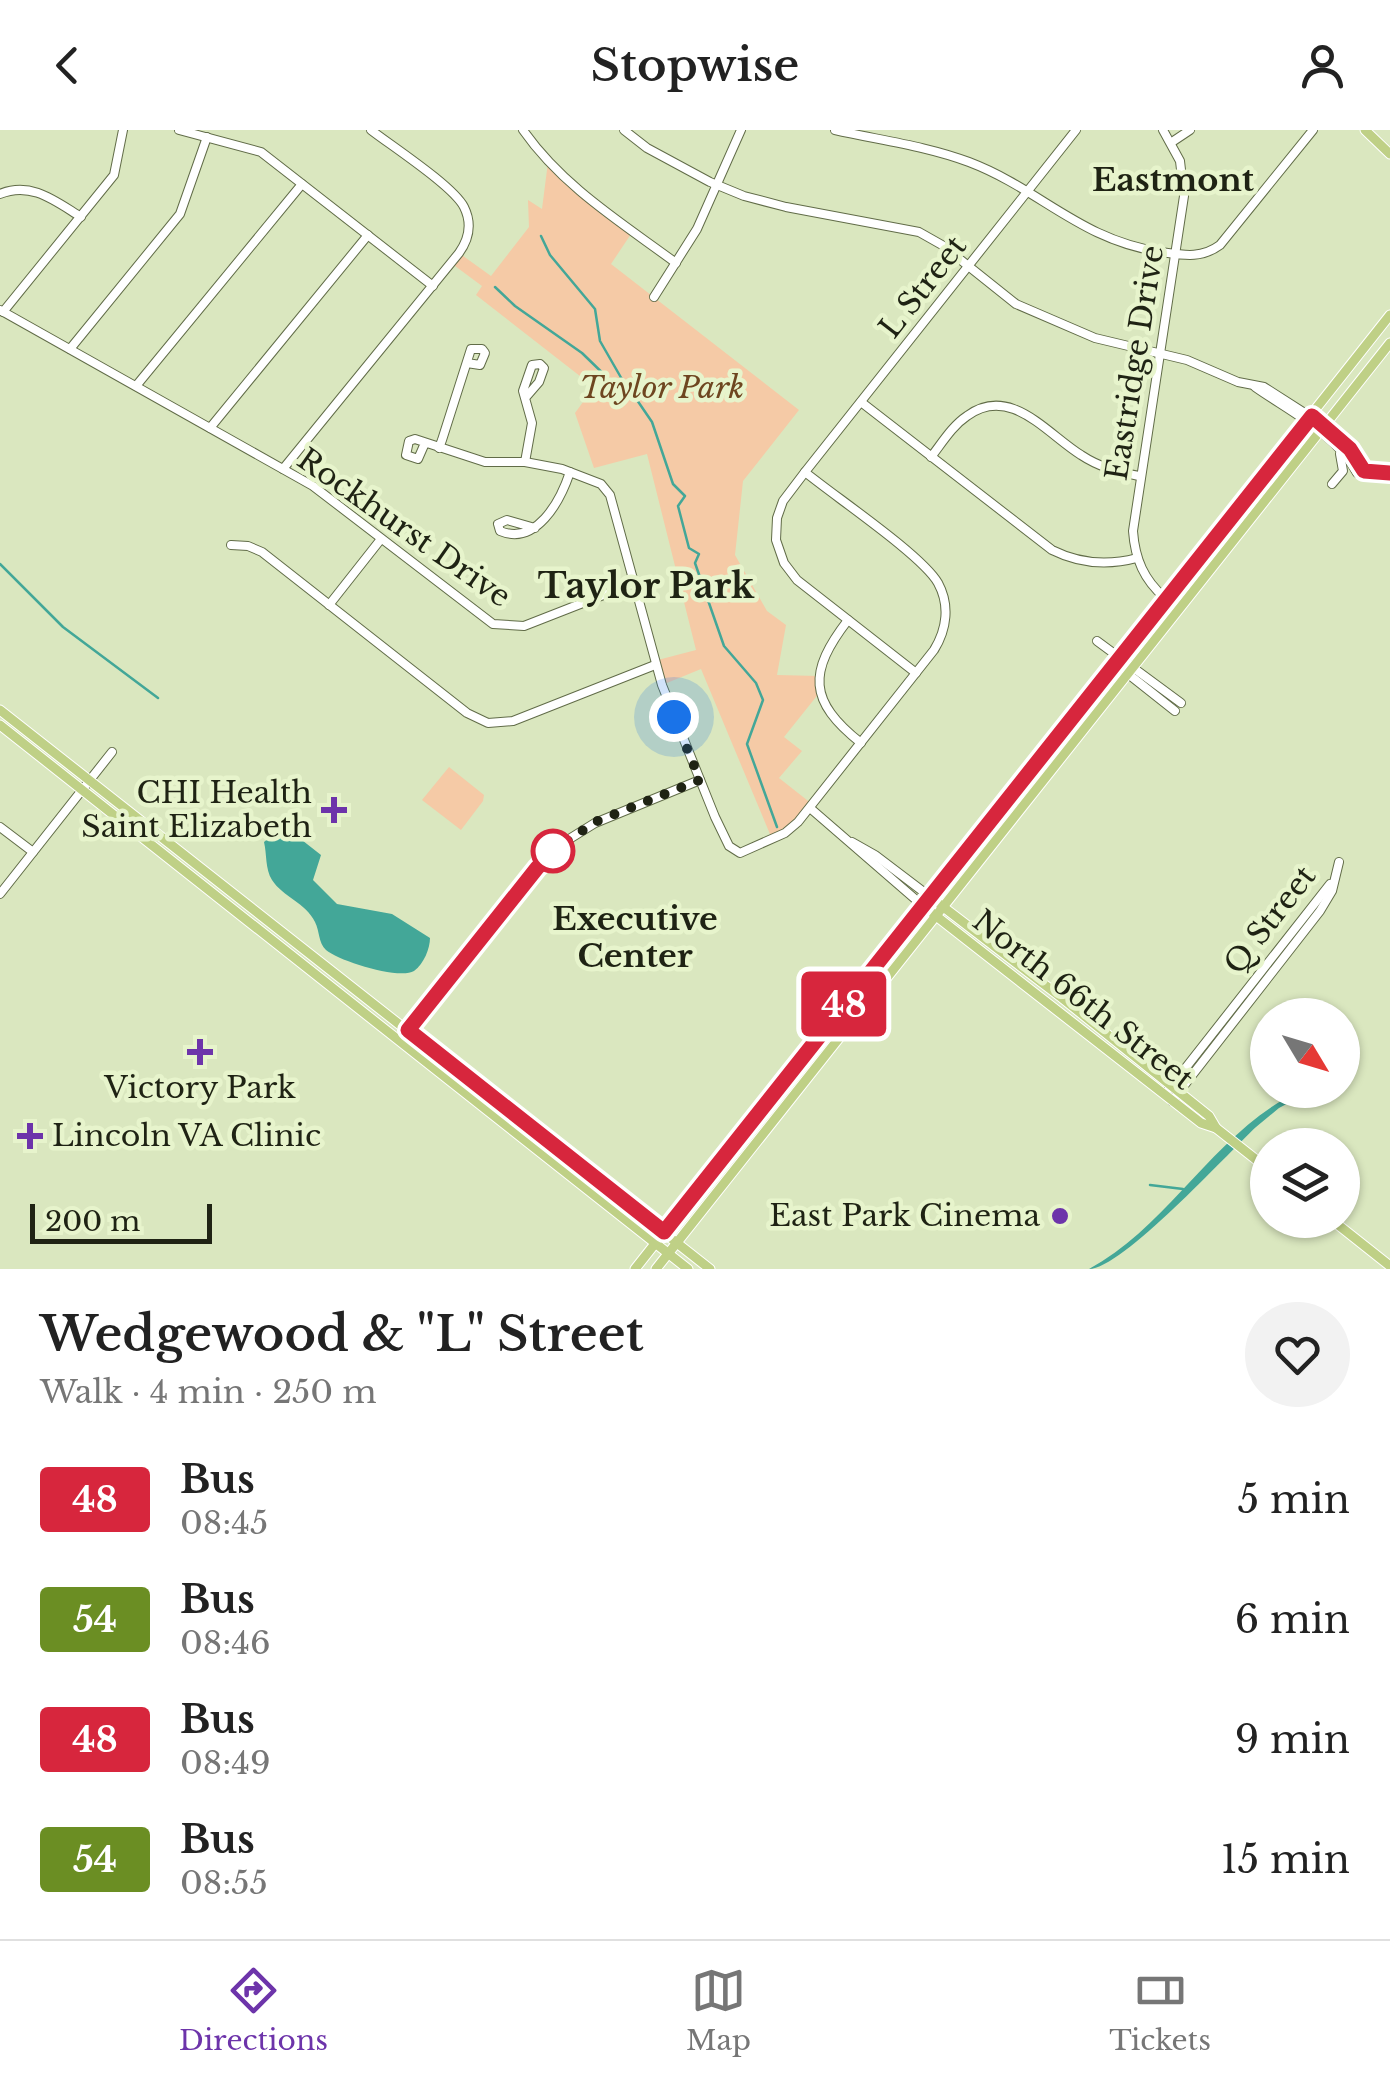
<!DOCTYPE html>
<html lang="en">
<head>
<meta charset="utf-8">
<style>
  body { margin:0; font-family:"Libre Baskerville",serif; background:#f2f2f2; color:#222; height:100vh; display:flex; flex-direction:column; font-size:38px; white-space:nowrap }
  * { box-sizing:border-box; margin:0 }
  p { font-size:32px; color:#767676 }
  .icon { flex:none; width:55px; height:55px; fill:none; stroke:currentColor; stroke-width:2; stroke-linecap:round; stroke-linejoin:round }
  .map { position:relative; height:1139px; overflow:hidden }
  .sheet { display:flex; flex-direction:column; background:#fff; flex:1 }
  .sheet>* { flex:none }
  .badge { padding:0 20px; border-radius:8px; font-size:35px; line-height:65px }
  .needle { width:65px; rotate:128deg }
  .buttons { position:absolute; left:1250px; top:868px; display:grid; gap:20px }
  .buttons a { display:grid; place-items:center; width:110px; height:110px; border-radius:50%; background:#fff; box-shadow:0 2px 8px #0004; font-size:50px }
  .scale { position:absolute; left:30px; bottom:25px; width:182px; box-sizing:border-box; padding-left:10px; border:5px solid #1f2314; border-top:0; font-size:28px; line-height:35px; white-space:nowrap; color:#1f2314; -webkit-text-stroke:8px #e7f4cc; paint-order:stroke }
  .you { position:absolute; width:50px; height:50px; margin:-25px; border:8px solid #fff; border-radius:50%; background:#1a73e8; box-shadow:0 0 0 15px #1a73e833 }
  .map>.badge { position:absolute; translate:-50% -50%; box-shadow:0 0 0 5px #fff }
  .round { display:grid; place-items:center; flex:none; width:105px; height:105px; border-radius:52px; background:#f2f2f2 }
  .head { display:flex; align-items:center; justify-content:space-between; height:170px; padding:0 40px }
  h1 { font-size:48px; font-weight:600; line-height:75px }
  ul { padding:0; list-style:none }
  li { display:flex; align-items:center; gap:30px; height:120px; padding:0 40px }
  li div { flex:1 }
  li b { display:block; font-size:38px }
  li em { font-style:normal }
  li .badge { min-width:110px; font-weight:700; text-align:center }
  header { display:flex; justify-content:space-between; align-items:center; height:130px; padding:0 40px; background:#fff; font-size:45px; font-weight:600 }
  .menu { display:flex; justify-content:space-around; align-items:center; height:140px; border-top:2px solid #e0e0e0; background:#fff; font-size:28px; color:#767676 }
  .menu a { display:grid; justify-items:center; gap:5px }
  .menu .selected { color:#6d34aa }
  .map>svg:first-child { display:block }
  .green { fill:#f5caa6 }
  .water { fill:#43a798 }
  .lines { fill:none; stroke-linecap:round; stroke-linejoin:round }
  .stream { stroke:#43a798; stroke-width:2.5 }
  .minor-casing { stroke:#616c48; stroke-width:10 }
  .major-casing { stroke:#fff; stroke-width:11 }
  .minor { stroke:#fff; stroke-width:8 }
  .major { stroke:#bfd086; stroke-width:9 }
  .line-casing { stroke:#fff; stroke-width:22 }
  .line { stroke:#d7263d; stroke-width:15 }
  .walk { stroke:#1f2314; stroke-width:10; stroke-dasharray:0 18 }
  .poi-dot { fill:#6d34aa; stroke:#e7f4cc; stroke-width:4 }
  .stop-dot { fill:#fff; stroke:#d7263d; stroke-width:5 }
  .labels { text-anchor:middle; stroke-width:9; stroke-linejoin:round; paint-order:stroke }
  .street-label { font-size:30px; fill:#1f2314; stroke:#e7f4cc }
  .park-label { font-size:30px; font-style:italic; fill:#6e4620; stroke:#e7f4cc }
  .poi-label { font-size:30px; fill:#1f2314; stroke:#e7f4cc; text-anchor:end }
  .neighbourhood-label { font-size:32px; font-weight:bold; fill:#1f2314; stroke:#e7f4cc }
  .quarter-label { font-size:35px; font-weight:bold; fill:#1f2314; stroke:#e7f4cc }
</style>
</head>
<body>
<header><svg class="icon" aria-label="back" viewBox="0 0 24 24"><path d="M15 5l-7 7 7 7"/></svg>Stopwise<svg class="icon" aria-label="person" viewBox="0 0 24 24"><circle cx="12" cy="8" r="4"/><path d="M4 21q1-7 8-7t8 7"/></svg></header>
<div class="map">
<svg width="1390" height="1139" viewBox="0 0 1390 1139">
  <rect width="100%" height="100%" fill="#dae7bf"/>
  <g class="green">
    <polygon points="548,32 633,101 611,134 799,280 743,351 735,425 767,481 786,495 777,545 819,546 820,562 784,607 802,621 779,648 812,674 798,692 772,709 701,539 662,555 654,531 696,520 647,324 594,338 575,283 594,257 476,165 482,156 451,133 459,123 491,146 529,97 528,70 542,79"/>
    <polygon points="449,637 484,665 483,671 461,700 422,670"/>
  </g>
  <g class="water">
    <path d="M 284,696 L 321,725 L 313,750 L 337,774 L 392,784 L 430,808 C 430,818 424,834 414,841 C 399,850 339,831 326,820 C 318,812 320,802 315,792 C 306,773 283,767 272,750 C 265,739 267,724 264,712 Z"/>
    <path d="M 1302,960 L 1313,960 L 1279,978 L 1256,997 C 1226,1025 1122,1139 1089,1139 C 1171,1095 1216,999 1302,960 Z"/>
  </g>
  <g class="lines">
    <g class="stream">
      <polyline points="541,106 550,125 595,179 600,211 631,265"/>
      <polyline points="495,157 515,176 582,223 617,257 637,270 652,292 673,354 685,366 678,376 689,418 699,424 695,433 724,516 756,553 763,570 747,614 777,697"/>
      <polyline points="0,434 63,497 158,568"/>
      <polyline points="1150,1055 1183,1059"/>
    </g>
    <g class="minor-casing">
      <g id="minor">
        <polyline points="179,0 261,22 433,156"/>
        <path d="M 523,0 C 562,56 622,93 676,133"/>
        <polyline points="624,0 647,18 710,52 744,66 786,77 919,102 942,115 1016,174 1095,208 1187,230 1238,252 1264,257 1325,296 1350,319 1364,341"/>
        <path d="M 835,0 C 879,10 927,16 969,32 C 1040,59 1080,110 1161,122 C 1183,125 1201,129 1220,115 L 1313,0"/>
        <path d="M 1163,0 L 1180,31 L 1184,66 L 1133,401 C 1135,429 1144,450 1165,468"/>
        <polyline points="1172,12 1190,0"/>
        <path d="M 0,64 C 31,51 55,71 81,87"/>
        <polyline points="654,167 697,99 741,0"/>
        <polyline points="0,180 313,356 493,494 524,496 634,453"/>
        <polyline points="3,182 114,45 123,0"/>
        <polyline points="70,219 180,84 207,7"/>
        <polyline points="136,256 302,54"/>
        <path d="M 1255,257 C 1289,281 1337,304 1357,343"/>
        <path d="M 861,272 L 1052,420 C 1080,434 1107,436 1137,428"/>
        <polyline points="210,298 368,105"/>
        <path d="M 425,313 L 418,329 L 406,325 L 409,311 L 415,309 L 485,332 L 525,332 L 562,339 L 601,354 L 610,365 L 662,555 L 715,687 L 729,716 L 740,723 L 785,703 L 798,692 L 934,520 C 947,499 950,475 938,453 C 922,425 834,366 805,342"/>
        <polyline points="439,318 442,310 471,219 482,219 485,223 480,235 467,233"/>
        <path d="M 931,327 C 942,313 952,296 967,286 C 1010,254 1047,304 1081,325 C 1099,337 1118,342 1139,346"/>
        <polyline points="525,332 532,293 523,261 532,235 540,234 544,238 539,252 526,267"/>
        <path d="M 283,339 L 459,123 C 469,109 472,93 464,77 C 453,56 393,17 371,0"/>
        <polyline points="1332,354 1343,341 1340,324"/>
        <path d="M 535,398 L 507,390 L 498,394 L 500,401 C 536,416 560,372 570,342"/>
        <polyline points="231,415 248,416 262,422 467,583 488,593 513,591 655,535"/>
        <polyline points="329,475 381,409"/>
        <path d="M 848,490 C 808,542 808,571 861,613"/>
        <polyline points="1097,511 1181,573"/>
        <polyline points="1118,527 1127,543 1175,581"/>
        <polyline points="916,543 797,450 784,433 776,410 777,388 783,371 805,342 1076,0"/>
        <polyline points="810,678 922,775"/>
        <polyline points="0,697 33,722"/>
        <polyline points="852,712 875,725 929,766"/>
        <polyline points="0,764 112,622"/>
        <polyline points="401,909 531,745 558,716 595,693 700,650"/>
        <polyline points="1169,959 1330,754"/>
        <polyline points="1172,971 1320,781 1332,761 1339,732"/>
      </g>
    </g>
    <g class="major-casing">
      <g id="major">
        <polyline points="1365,0 1390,24"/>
        <polyline points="0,580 710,1139"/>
        <polyline points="0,595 688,1139"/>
        <polyline points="929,766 1062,868 1209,986 1216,998 1268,1039"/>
        <polyline points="922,775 1201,993 1216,998"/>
        <polyline points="1332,1090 1390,1136"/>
        <polyline points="635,1139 1390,185"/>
        <polyline points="656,1139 1390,213"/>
      </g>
    </g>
    <use href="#minor" class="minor"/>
    <use href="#major" class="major"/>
  </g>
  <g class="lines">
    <g class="line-casing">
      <polyline id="line" points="558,716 537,738 408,900 664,1102 1312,286 1350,319 1364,341 1390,343"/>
    </g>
    <use href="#line" class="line"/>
    <polyline class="walk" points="553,721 595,692 700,650 674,587"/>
  </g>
  <g class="poi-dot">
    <path d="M329 665h10v10h10v10h-10v10h-10v-10h-10v-10h10z"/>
    <path d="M195 907h10v10h10v10h-10v10h-10v-10h-10v-10h10z"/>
    <path d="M25 991h10v10h10v10h-10v10h-10v-10h-10v-10h10z"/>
    <circle cx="1060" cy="1086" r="10"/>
  </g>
  <circle class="stop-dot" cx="553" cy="721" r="20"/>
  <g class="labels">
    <g class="street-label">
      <text transform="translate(923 157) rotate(-52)" y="10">L Street</text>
      <text transform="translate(1135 233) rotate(-81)" y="10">Eastridge Drive</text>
      <text transform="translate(404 398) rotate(35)" y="10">Rockhurst Drive</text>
      <text transform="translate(1270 790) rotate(-52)" y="10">Q Street</text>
      <text transform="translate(1083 870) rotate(38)" y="10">North 66th Street</text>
    </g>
    <g class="park-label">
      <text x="662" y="268">Taylor Park</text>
    </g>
    <g class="poi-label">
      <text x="312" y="673">CHI Health<tspan x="312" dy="34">Saint Elizabeth</tspan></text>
      <text x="200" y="968" text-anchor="middle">Victory Park</text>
      <text x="52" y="1016" text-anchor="start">Lincoln VA Clinic</text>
      <text x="1040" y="1096">East Park Cinema</text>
    </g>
    <g class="neighbourhood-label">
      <text x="1173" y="61">Eastmont</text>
      <text x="635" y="800">Executive<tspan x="635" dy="37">Center</tspan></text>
    </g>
    <g class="quarter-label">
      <text x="646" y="468">Taylor Park</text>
    </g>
  </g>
</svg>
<div class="buttons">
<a><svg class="needle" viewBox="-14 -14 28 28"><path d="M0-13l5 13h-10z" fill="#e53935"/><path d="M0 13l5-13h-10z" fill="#767676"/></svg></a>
<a><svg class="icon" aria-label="layers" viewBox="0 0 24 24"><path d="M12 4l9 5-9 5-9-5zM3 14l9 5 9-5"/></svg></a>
</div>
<div class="scale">200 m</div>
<div class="you" style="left:674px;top:587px"></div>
<b class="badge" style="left:844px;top:874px;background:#d7263d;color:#fff">48</b>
</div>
<section class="sheet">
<div class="head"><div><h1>Wedgewood &amp; &quot;L&quot; Street</h1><p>Walk · 4 min · 250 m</p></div><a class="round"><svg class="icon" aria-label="heart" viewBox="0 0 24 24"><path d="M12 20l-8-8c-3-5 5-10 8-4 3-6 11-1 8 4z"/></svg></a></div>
<ul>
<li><span class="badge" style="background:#d7263d;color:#fff">48</span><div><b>Bus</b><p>08:45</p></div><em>5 min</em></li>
<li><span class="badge" style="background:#6b8e23;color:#fff">54</span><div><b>Bus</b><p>08:46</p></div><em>6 min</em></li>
<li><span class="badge" style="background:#d7263d;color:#fff">48</span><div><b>Bus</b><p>08:49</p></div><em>9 min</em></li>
<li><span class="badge" style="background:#6b8e23;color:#fff">54</span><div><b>Bus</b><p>08:55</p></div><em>15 min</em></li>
</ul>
</section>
<nav class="menu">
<a class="selected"><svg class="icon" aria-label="directions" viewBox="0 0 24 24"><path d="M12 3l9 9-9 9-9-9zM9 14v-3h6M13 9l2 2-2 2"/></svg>Directions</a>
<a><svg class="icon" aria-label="map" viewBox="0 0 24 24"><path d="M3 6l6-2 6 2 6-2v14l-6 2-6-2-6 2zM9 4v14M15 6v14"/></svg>Map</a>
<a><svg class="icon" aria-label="tickets" viewBox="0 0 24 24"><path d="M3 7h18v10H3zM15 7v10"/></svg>Tickets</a>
</nav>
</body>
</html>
